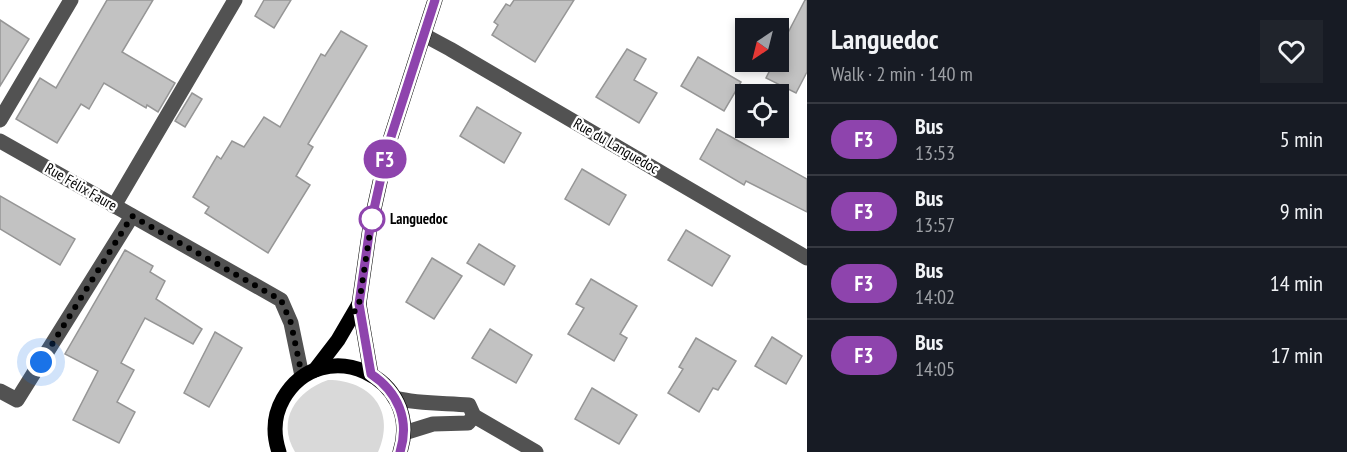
<!DOCTYPE html>
<html lang="en">
<head>
<meta charset="utf-8">
<style>
  body { margin:0; font-family:"PT Sans Narrow",sans-serif; background:#20242c; color:#f1f3f6; height:100vh; display:flex; flex-direction:column; font-size:22px; white-space:nowrap }
  * { box-sizing:border-box; margin:0 }
  p { font-size:20px; color:#9ea1a6 }
  .icon { flex:none; width:33px; height:33px; fill:none; stroke:currentColor; stroke-width:2; stroke-linecap:round; stroke-linejoin:round }
  .map { position:relative; flex:1; overflow:hidden }
  .side { display:flex; flex-direction:column; background:#171b24; width:540px }
  .side>* { flex:none }
  .badge { padding:0 12px; border-radius:20px; font-size:21px; line-height:39px }
  .needle { width:39px; rotate:215deg }
  .buttons { position:absolute; left:735px; top:18px; display:grid; gap:12px }
  .buttons a { display:grid; place-items:center; width:54px; height:54px; border-radius:0px; background:#171b24; box-shadow:0 3px 9px #0003; font-size:30px }
  .you { position:absolute; width:30px; height:30px; margin:-15px; border:4px solid #fff; border-radius:50%; background:#1a73e8; box-shadow:0 0 0 9px #1a73e833 }
  .map>.badge { position:absolute; translate:-50% -50%; box-shadow:0 0 0 3px #fff }
  .round { display:grid; place-items:center; flex:none; width:63px; height:63px; border-radius:0px; background:#20242c }
  .head { display:flex; align-items:center; justify-content:space-between; height:102px; padding:0 24px }
  h1 { font-size:28px; font-weight:700; line-height:45px }
  ul { padding:0; list-style:none }
  li { display:flex; align-items:center; gap:18px; height:72px; padding:0 24px; border-top:2px solid #363941 }
  li div { flex:1 }
  li b { display:block; font-size:22px }
  li em { font-style:normal }
  li .badge { min-width:66px; font-weight:700; text-align:center }
  main { display:flex; flex:1; min-height:0 }
  .map>svg:first-child { display:block }
  .green { fill:#d9d9d9 }
  .building { fill:#c2c2c2; stroke:#969696; stroke-width:1.5 }
  .lines { fill:none; stroke-linecap:round; stroke-linejoin:round }
  .minor { stroke:#525252; stroke-width:15 }
  .major { stroke:#000; stroke-width:15 }
  .line-casing { stroke:#fff; stroke-width:14 }
  .line { stroke:#8e44ad; stroke-width:9 }
  .walk { stroke:#000; stroke-width:6; stroke-dasharray:0 10.8 }
  .stop-dot { fill:#fff; stroke:#8e44ad; stroke-width:3 }
  .labels { text-anchor:middle; stroke-width:4.5; stroke-linejoin:round; paint-order:stroke }
  .street-label { font-size:15px; fill:#000; stroke:#fff }
  .stop-label { font-size:15px; font-weight:bold; fill:#000; stroke:#fff; text-anchor:start }
</style>
</head>
<body>
<main>
<div class="map">
<svg width="807" height="452" viewBox="0 0 807 452">
  <rect width="100%" height="100%" fill="#fff"/>
  <path class="green" d="M 328,380 C 371,380 396,411 378,452 L 295,452 C 276,420 296,391 328,380 Z"/>
  <g class="building">
    <polygon points="107,0 153,0 122,52 175,83 158,112 147,105 146,108 104,83 89,109 81,104 57,143 16,119 40,78 56,88"/>
    <polygon points="264,0 291,0 274,28 255,16"/>
    <polygon points="514,0 574,0 535,62 492,35 498,25 494,22 506,4 510,6"/>
    <polygon points="805,0 807,0 807,72 796,93 766,78 774,62 778,62 778,52"/>
    <polygon points="0,20 29,39 0,86"/>
    <polygon points="341,31 367,46 308,144 313,147 296,176 310,185 268,253 205,213 209,207 193,197 217,156 221,159 232,141 244,147 264,117 280,127 321,54 325,56"/>
    <polygon points="627,49 646,59 634,80 657,93 639,123 596,97"/>
    <polygon points="698,57 741,82 724,111 681,86"/>
    <polygon points="192,93 202,99 185,127 175,121"/>
    <polygon points="477,107 521,133 504,163 460,136"/>
    <polygon points="717,129 807,179 807,212 746,181 744,185 700,159"/>
    <polygon points="582,169 626,195 609,225 565,199"/>
    <polygon points="0,196 75,239 60,265 0,229"/>
    <polygon points="686,230 730,256 712,286 668,260"/>
    <polygon points="479,244 515,266 504,285 467,263"/>
    <polygon points="125,250 153,266 150,272 165,281 156,299 202,329 193,344 145,318 121,363 134,370 117,402 135,412 119,443 73,420 98,371 65,354"/>
    <polygon points="432,258 462,276 434,319 406,302"/>
    <polygon points="591,279 637,306 620,334 627,338 614,361 568,334 584,308 576,304"/>
    <polygon points="490,329 532,355 516,383 472,358"/>
    <polygon points="215,332 242,348 209,407 184,393"/>
    <polygon points="772,337 802,356 786,384 755,366"/>
    <polygon points="696,338 736,361 718,390 713,388 699,412 668,393 683,369 679,367"/>
    <polygon points="592,388 637,415 619,444 575,419"/>
  </g>
  <g class="lines">
    <g class="minor">
      <polyline points="424,35 450,49 807,258"/>
      <polyline points="0,120 71,0"/>
      <polyline points="0,141 281,300 291,323 302,376"/>
      <polyline points="114,206 235,0"/>
      <polyline points="0,391 17,400 132,216"/>
      <path d="M 395,398 C 419,404 444,403 469,405 L 474,416 L 536,452"/>
      <polyline points="404,433 433,424 468,423 474,416"/>
    </g>
    <g class="major">
      <polyline points="315,370 338,340 359,304"/>
      <polyline points="371,374 359,304 370,227 388,146 435,0"/>
      <path d="M 279,452 C 273,434 274,415 283,399 C 322,331 424,377 400,452"/>
    </g>
  </g>
  <g class="lines">
    <g class="line-casing">
      <path id="line" d="M 400,452 C 410,420 398,392 371,374 L 359,304 L 370,227 L 388,146 L 435,0"/>
    </g>
    <use href="#line" class="line"/>
    <polyline class="walk" points="41,362 132,216 281,300 291,323 302,376 315,370 333,347 359,304 372,219"/>
  </g>
  <circle class="stop-dot" cx="372" cy="219" r="12"/>
  <g class="labels">
    <g class="street-label">
      <text transform="translate(616 146) rotate(30)" y="5">Rue du Languedoc</text>
      <text transform="translate(81 187) rotate(30)" y="5">Rue Félix Faure</text>
    </g>
    <g class="stop-label">
      <text x="390" y="224">Languedoc</text>
    </g>
  </g>
</svg>
<div class="buttons">
<a><svg class="needle" viewBox="-14 -14 28 28"><path d="M0-13l5 13h-10z" fill="#e53935"/><path d="M0 13l5-13h-10z" fill="#9ea1a6"/></svg></a>
<a><svg class="icon" aria-label="locate" viewBox="0 0 24 24"><circle cx="12" cy="12" r="6"/><path d="M12 2v4M12 18v4M2 12h4M18 12h4"/></svg></a>
</div>
<div class="you" style="left:41px;top:362px"></div>
<b class="badge" style="left:385px;top:159px;background:#8e44ad;color:#fff">F3</b>
</div>
<section class="side">
<div class="head"><div><h1>Languedoc</h1><p>Walk · 2 min · 140 m</p></div><a class="round"><svg class="icon" aria-label="heart" viewBox="0 0 24 24"><path d="M12 20l-8-8c-3-5 5-10 8-4 3-6 11-1 8 4z"/></svg></a></div>
<ul>
<li><span class="badge" style="background:#8e44ad;color:#fff">F3</span><div><b>Bus</b><p>13:53</p></div><em>5 min</em></li>
<li><span class="badge" style="background:#8e44ad;color:#fff">F3</span><div><b>Bus</b><p>13:57</p></div><em>9 min</em></li>
<li><span class="badge" style="background:#8e44ad;color:#fff">F3</span><div><b>Bus</b><p>14:02</p></div><em>14 min</em></li>
<li><span class="badge" style="background:#8e44ad;color:#fff">F3</span><div><b>Bus</b><p>14:05</p></div><em>17 min</em></li>
</ul>
</section>
</main>
</body>
</html>
